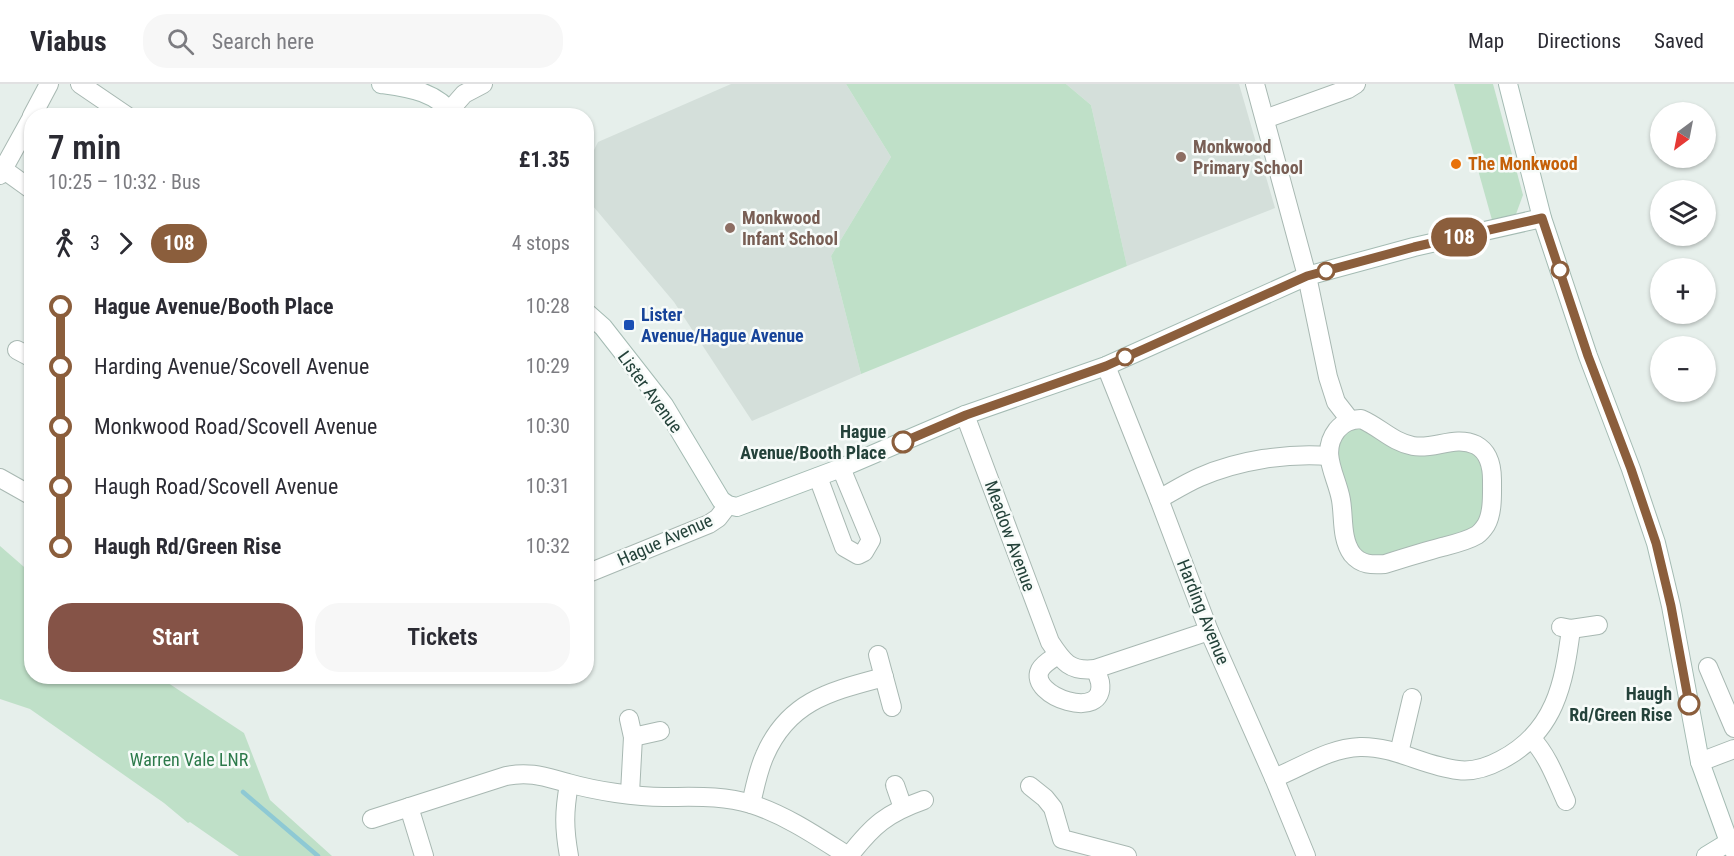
<!DOCTYPE html>
<html lang="en">
<head>
<meta charset="utf-8">
<style>
  body { margin:0; font-family:"Roboto Condensed",sans-serif; background:#f7f7f7; color:#2b2b33; height:100vh; display:flex; flex-direction:column; font-size:22px; white-space:nowrap }
  * { box-sizing:border-box; margin:0 }
  p { font-size:20px; color:#7c7c81 }
  .icon { flex:none; width:33px; height:33px; fill:none; stroke:currentColor; stroke-width:2; stroke-linecap:round; stroke-linejoin:round }
  .map { position:relative; flex:1; overflow:hidden }
  .drawer { position:absolute; left:24px; top:24px; width:570px; height:576px; display:flex; flex-direction:column; background:#fff; border-radius:24px; box-shadow:0 2px 4px #0004 }
  .drawer>* { flex:none }
  .badge { padding:0 12px; border-radius:20px; font-size:21px; line-height:39px }
  .needle { width:39px; rotate:212deg }
  .controls { position:absolute; left:1650px; top:18px; display:grid; gap:12px }
  .controls a { display:grid; place-items:center; width:66px; height:66px; border-radius:50%; background:#fff; box-shadow:0 2px 4px #0004; font-size:30px }
  .map>.badge { position:absolute; translate:-50% -50%; box-shadow:0 0 0 3px #fff }
  .legs { display:flex; align-items:center; gap:9px; height:66px; padding:0 24px; font-size:20px }
  .legs p { margin-inline-start:auto }
  .overview { display:flex; align-items:center; justify-content:space-between; height:102px; padding:0 24px }
  h1 { font-size:33px; font-weight:600; line-height:45px }
  .cta { display:flex; gap:12px; margin-top:auto; padding:12px 24px }
  .cta a { flex:1; height:69px; border-radius:24px; background:#855347; color:#fff; font-size:24px; font-weight:600; line-height:69px; text-align:center }
  .cta a+a { background:#f7f7f7; color:#2b2b33 }
  ul { padding:0 24px; list-style:none }
  li { display:flex; align-items:center; gap:21px; height:60px; font-size:22px }
  li i { display:grid; place-items:center; width:9px; height:100%; margin:0 8px; background:currentColor }
  li i::after { content:''; width:15px; height:15px; margin:-8px; border:4px solid; border-radius:50%; background:#fff }
  li p { margin-inline-start:auto }
  li:first-child i { background:linear-gradient(#0000 50%,currentColor 0) }
  li:last-child i { background:linear-gradient(currentColor 50%,#0000 0) }
  header { display:flex; align-items:center; gap:36px; box-sizing:border-box; height:84px; padding:0 30px; background:#fff; border-bottom:2px solid #e1e1e2 }
  header strong { font-size:28px }
  nav { display:flex; gap:33px; margin-inline-start:auto; font-size:21px }
  .search { width:420px; height:54px; background:#f7f7f7; display:flex; align-items:center; gap:15px; box-sizing:border-box; padding:0 21px; border-radius:24px; color:#7c7c81; font-size:22px }
  .map>svg:first-child { display:block }
  .built { fill:#d4dfda }
  .green { fill:#bfe0c8 }
  .lines { fill:none; stroke-linecap:round; stroke-linejoin:round }
  .stream { stroke:#8ec9d4; stroke-width:4.5 }
  .street-casing { stroke:#a8b8b2; stroke-width:20 }
  .secondary-casing { stroke:#a4bbb3; stroke-width:20 }
  .street { stroke:#fff; stroke-width:18 }
  .secondary { stroke:#fff; stroke-width:18 }
  .line-1-casing { stroke:#fff; stroke-width:14 }
  .line-1 { stroke:#8b5e3c; stroke-width:9 }
  .education-dot { fill:#8d6e63; stroke:#f7fbf9; stroke-width:2 }
  .food-dot { fill:#e8710a; stroke:#f7fbf9; stroke-width:2 }
  .stop-1-dot { fill:#fff; stroke:#8b5e3c; stroke-width:3 }
  .transit-dot { fill:#1a4fb4; stroke:#f7fbf9; stroke-width:2 }
  .labels { text-anchor:middle; stroke-width:5; stroke-linejoin:round; paint-order:stroke }
  .education-label { font-size:18px; font-weight:bold; fill:#785e54; stroke:#f7fbf9; text-anchor:start }
  .food-label { font-size:18px; font-weight:bold; fill:#c56008; stroke:#f7fbf9; text-anchor:start }
  .transit-label { font-size:18px; font-weight:bold; fill:#164399; stroke:#f7fbf9; text-anchor:start }
  .street-label { font-size:18px; fill:#24423a; stroke:#f7fbf9 }
  .stop-label { font-size:18px; font-weight:bold; fill:#24423a; stroke:#f7fbf9; text-anchor:end }
  .park-label { font-size:18px; fill:#2d7a4b; stroke:#f7fbf9 }
</style>
</head>
<body>
<header>
<strong>Viabus</strong>
<div class="search"><svg class="icon" aria-label="search" viewBox="0 0 24 24"><circle cx="10" cy="10" r="6"/><path d="M15 15l6 6"/></svg>Search here</div>
<nav><a>Map</a><a>Directions</a><a>Saved</a></nav>
</header>
<div class="map">
<svg width="1734" height="772" viewBox="0 0 1734 772">
  <rect width="100%" height="100%" fill="#e6efeb"/>
  <g class="built">
    <polygon points="731,0 846,0 891,73 831,172 861,290 752,337 674,218 587,115 586,82 598,58"/>
    <polygon points="1066,0 1239,0 1275,124 1127,182 1091,21"/>
  </g>
  <g class="green">
    <polygon points="846,0 1066,0 1091,21 1127,182 861,290 831,172 891,73"/>
    <polygon points="1454,0 1493,0 1523,111 1516,130 1492,136"/>
    <polygon points="1350,336 1388,352 1485,368 1486,441 1385,480 1353,471 1334,351"/>
    <polygon points="0,462 31,489 32,592 159,593 244,649 270,716 332,772 239,772 190,738 188,739 164,719 30,625 0,615"/>
  </g>
  <g class="lines">
    <polyline class="stream" points="243,708 318,772"/>
    <g class="street-casing">
      <g id="street">
        <polyline points="80,0 127,32"/>
        <polyline points="1255,0 1307,192 1328,293 1336,318 1350,336"/>
        <polyline points="450,26 464,10 483,0"/>
        <polyline points="32,32 49,0"/>
        <polyline points="1265,35 1348,5 1356,0"/>
        <polyline points="3,85 32,106"/>
        <polyline points="0,91 32,33"/>
        <polyline points="17,266 32,274"/>
        <polyline points="1106,282 1159,415 1209,547 1274,694 1306,772"/>
        <path d="M 965,331 L 1050,558 C 1063,578 1070,588 1095,585 L 1209,547"/>
        <path d="M 1361,335 C 1380,343 1392,358 1413,362 C 1434,366 1455,351 1476,361 C 1489,368 1492,382 1492,396 C 1492,410 1493,429 1486,441 C 1484,444 1480,449 1477,451 C 1467,457 1454,460 1442,463 C 1423,468 1404,474 1385,480 C 1372,481 1361,481 1352,470 C 1341,455 1344,433 1341,416 C 1337,392 1319,369 1337,346 C 1344,338 1350,336 1361,335 Z"/>
        <polyline points="818,393 844,463 858,471 864,468 871,456 841,384"/>
        <polyline points="0,394 32,412"/>
        <path d="M 1159,415 C 1172,408 1186,399 1200,393 C 1239,376 1286,369 1329,372"/>
        <polyline points="586,490 709,440 718,434 728,421"/>
        <polyline points="1561,543 1571,545 1598,541"/>
        <polyline points="878,571 892,623"/>
        <path d="M 1058,571 C 1052,575 1044,579 1040,586 C 1027,612 1107,639 1100,598 C 1099,594 1097,589 1095,585"/>
        <polyline points="1708,583 1734,644"/>
        <polyline points="629,635 633,653 630,709"/>
        <polyline points="633,653 660,647"/>
        <path d="M 1532,655 C 1548,672 1556,695 1566,717"/>
        <polyline points="1399,669 1412,614"/>
        <polyline points="1700,678 1734,665"/>
        <path d="M 1274,694 C 1302,683 1329,664 1360,663 C 1394,662 1424,682 1458,686 C 1473,688 1488,683 1501,676 C 1555,648 1564,600 1571,545"/>
        <polyline points="895,701 903,724"/>
        <polyline points="1030,702 1045,714 1053,724 1062,755 1127,772"/>
        <path d="M 751,720 C 755,703 758,686 765,671 C 789,616 832,607 884,593"/>
        <polyline points="409,723 424,772"/>
        <path d="M 372,735 L 506,692 C 530,687 545,693 568,699 C 596,707 636,713 664,713 C 693,713 723,711 751,720 C 786,731 818,753 848,772"/>
        <path d="M 569,772 C 564,744 564,728 569,700"/>
        <path d="M 849,772 C 873,741 887,729 924,716"/>
      </g>
    </g>
    <g class="secondary-casing">
      <g id="secondary">
        <path d="M 381,0 C 409,4 436,7 454,32"/>
        <polyline points="1508,0 1542,134 1588,272 1631,385 1656,459 1671,522 1700,678 1729,758 1734,767"/>
        <polyline points="586,228 603,243 664,321 721,416 728,421 737,423 841,384 965,331 1106,282 1307,192 1414,163 1542,134"/>
        <polyline points="1706,772 1729,758"/>
      </g>
    </g>
    <use href="#street" class="street"/>
    <use href="#secondary" class="secondary"/>
  </g>
  <g class="lines">
    <g class="line-1-casing">
      <polyline id="line-1" points="903,358 966,331 1106,282 1307,192 1414,163 1542,134 1588,272 1631,385 1656,459 1671,522 1689,620"/>
    </g>
    <use href="#line-1" class="line-1"/>
  </g>
  <g class="education-dot">
    <circle cx="1181" cy="73" r="6"/>
    <circle cx="730" cy="144" r="6"/>
  </g>
  <circle class="food-dot" cx="1456" cy="80" r="6"/>
  <g class="stop-1-dot">
    <circle cx="1560" cy="186" r="8"/>
    <circle cx="1326" cy="187" r="8"/>
    <circle cx="1125" cy="273" r="8"/>
    <circle cx="903" cy="358" r="10"/>
    <circle cx="1689" cy="620" r="10"/>
  </g>
  <rect class="transit-dot" x="623" y="235" width="12" height="12" rx="3"/>
  <g class="labels">
    <g class="education-label">
      <text x="1193" y="69">Monkwood<tspan x="1193" dy="21">Primary School</tspan></text>
      <text x="742" y="140">Monkwood<tspan x="742" dy="21">Infant School</tspan></text>
    </g>
    <g class="food-label">
      <text x="1468" y="86">The Monkwood</text>
    </g>
    <g class="transit-label">
      <text x="641" y="237">Lister<tspan x="641" dy="21">Avenue/Hague Avenue</tspan></text>
    </g>
    <g class="street-label">
      <text transform="translate(650 308) rotate(54)" y="6">Lister Avenue</text>
      <text transform="translate(1010 452) rotate(70)" y="6">Meadow Avenue</text>
      <text transform="translate(665 456) rotate(-24)" y="6">Hague Avenue</text>
      <text transform="translate(1203 528) rotate(68)" y="6">Harding Avenue</text>
    </g>
    <g class="stop-label">
      <text x="886" y="354">Hague<tspan x="886" dy="21">Avenue/Booth Place</tspan></text>
      <text x="1672" y="616">Haugh<tspan x="1672" dy="21">Rd/Green Rise</tspan></text>
    </g>
    <g class="park-label">
      <text x="189" y="682">Warren Vale LNR</text>
    </g>
  </g>
</svg>
<div class="controls">
<a><svg class="needle" viewBox="-14 -14 28 28"><path d="M0-13l5 13h-10z" fill="#e53935"/><path d="M0 13l5-13h-10z" fill="#7c7c81"/></svg></a>
<a><svg class="icon" aria-label="layers" viewBox="0 0 24 24"><path d="M12 4l9 5-9 5-9-5zM3 14l9 5 9-5"/></svg></a>
<a>+</a>
<a>−</a>
</div>
<b class="badge" style="left:1459px;top:153px;background:#8b5e3c;color:#fff">108</b>
<section class="drawer">
<div class="overview"><div><h1>7 min</h1><p>10:25 – 10:32 · Bus</p></div><b>£1.35</b></div>
<div class="legs"><svg class="icon" aria-label="walk" viewBox="0 0 24 24"><circle cx="13" cy="4" r="2"/><path d="M13 8l-2 6 4 7M11 14l-3 7M7 12l3-4h3l4 4"/></svg>3<svg class="icon" aria-label="forward" viewBox="0 0 24 24"><path d="M9 5l7 7-7 7"/></svg><b class="badge" style="background:#8b5e3c;color:#fff">108</b><p>4 stops</p></div>
<ul>
<li><i style="color:#8b5e3c"></i><b>Hague Avenue/Booth Place</b><p>10:28</p></li>
<li><i style="color:#8b5e3c"></i><span>Harding Avenue/Scovell Avenue</span><p>10:29</p></li>
<li><i style="color:#8b5e3c"></i><span>Monkwood Road/Scovell Avenue</span><p>10:30</p></li>
<li><i style="color:#8b5e3c"></i><span>Haugh Road/Scovell Avenue</span><p>10:31</p></li>
<li><i style="color:#8b5e3c"></i><b>Haugh Rd/Green Rise</b><p>10:32</p></li>
</ul>
<div class="cta"><a>Start</a><a>Tickets</a></div>
</section>
</div>
</body>
</html>
